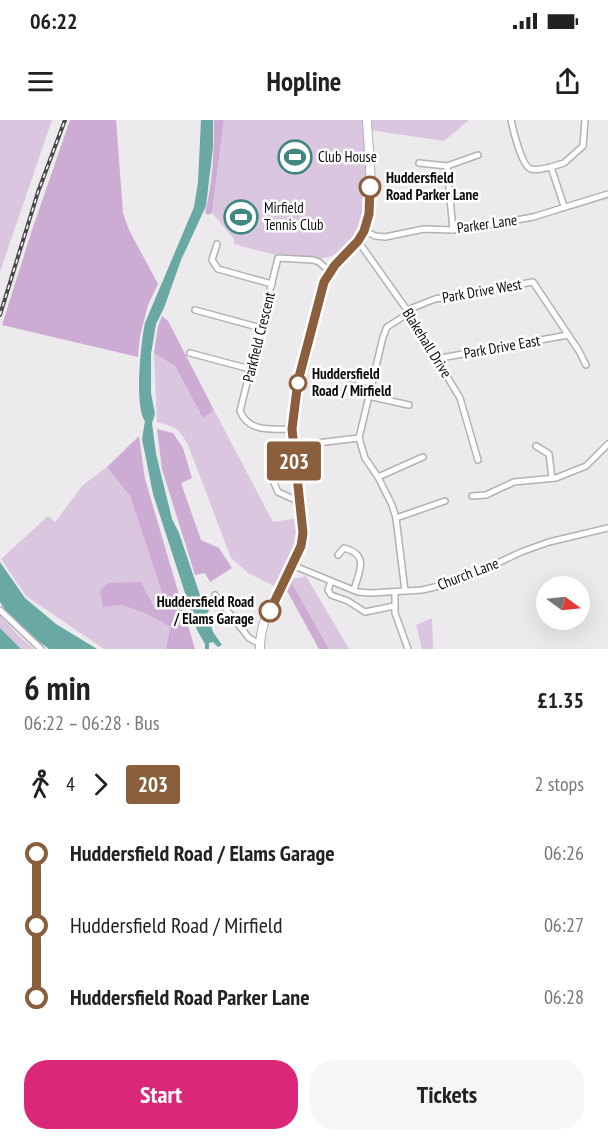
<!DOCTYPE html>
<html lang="en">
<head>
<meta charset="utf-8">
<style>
  body { margin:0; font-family:"PT Sans Narrow",sans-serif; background:#f6f6f6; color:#222; height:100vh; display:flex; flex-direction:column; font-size:22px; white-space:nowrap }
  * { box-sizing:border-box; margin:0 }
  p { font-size:20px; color:#767676 }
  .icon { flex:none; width:33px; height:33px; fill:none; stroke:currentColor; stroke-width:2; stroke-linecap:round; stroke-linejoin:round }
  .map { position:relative; height:529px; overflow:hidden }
  .drawer { display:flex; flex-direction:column; background:#fff; flex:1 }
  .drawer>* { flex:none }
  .badge { padding:0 12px; border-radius:4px; font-size:21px; line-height:39px }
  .needle { width:39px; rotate:105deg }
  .controls { position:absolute; left:536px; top:456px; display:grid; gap:12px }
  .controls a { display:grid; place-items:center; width:54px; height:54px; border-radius:50%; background:#fff; box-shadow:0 6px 24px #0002; font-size:30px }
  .map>.badge { position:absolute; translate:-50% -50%; box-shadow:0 0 0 3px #fff }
  .legs { display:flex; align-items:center; gap:9px; height:66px; padding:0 24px; font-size:20px }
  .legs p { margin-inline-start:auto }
  .overview { display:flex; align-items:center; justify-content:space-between; height:102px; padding:0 24px }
  h1 { font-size:33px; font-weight:800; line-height:45px }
  .primary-button { display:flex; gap:12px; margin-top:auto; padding:12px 24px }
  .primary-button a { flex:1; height:69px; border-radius:24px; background:#db2777; color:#fff; font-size:24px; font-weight:800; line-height:69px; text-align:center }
  .primary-button a+a { background:#f6f6f6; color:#222 }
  ul { padding:0 24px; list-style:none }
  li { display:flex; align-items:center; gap:21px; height:72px; font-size:22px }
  li i { display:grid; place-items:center; width:9px; height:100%; margin:0 8px; background:currentColor }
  li i::after { content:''; width:15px; height:15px; margin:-8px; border:4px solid; border-radius:50%; background:#fff }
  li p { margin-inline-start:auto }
  li:first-child i { background:linear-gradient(#0000 50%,currentColor 0) }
  li:last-child i { background:linear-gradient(currentColor 50%,#0000 0) }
  .status { display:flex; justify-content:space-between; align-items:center; height:42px; padding:0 30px; background:#fff; direction:ltr }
  .status svg { height:16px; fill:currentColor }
  header { display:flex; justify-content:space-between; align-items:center; height:78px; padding:0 24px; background:#fff; font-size:27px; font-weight:800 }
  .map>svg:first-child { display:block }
  .green { fill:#dbc6df }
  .forest { fill:#cdacd3 }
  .water { fill:#69a8a3 }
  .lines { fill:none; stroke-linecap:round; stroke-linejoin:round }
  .minor-casing { stroke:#b3b1b3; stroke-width:8 }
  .highway-casing { stroke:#b3b1b3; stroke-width:10 }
  .minor { stroke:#fff; stroke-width:5 }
  .highway { stroke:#fff; stroke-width:8 }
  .rail-casing { stroke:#484749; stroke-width:4 }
  .rail { stroke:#fff; stroke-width:1.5; stroke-dasharray:4.5; stroke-linecap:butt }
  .line-1-casing { stroke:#fff; stroke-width:14 }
  .line-1 { stroke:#8b5e3c; stroke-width:9 }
  .stop-1-dot { fill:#fff; stroke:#8b5e3c; stroke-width:3 }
  .labels { text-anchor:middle; stroke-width:5; stroke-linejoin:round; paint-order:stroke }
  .poi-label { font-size:15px; fill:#0c0c0d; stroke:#fff; text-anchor:start }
  .stop-label { font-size:15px; font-weight:bold; fill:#0c0c0d; stroke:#fff; text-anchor:start }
  .street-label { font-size:15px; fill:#0c0c0d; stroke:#fff }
</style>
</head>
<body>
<div class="status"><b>06:22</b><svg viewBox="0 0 49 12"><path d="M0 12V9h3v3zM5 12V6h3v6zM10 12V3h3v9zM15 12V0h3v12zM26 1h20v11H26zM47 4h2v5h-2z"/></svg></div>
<header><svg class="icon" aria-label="menu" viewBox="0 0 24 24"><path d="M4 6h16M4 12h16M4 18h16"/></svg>Hopline<svg class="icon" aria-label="share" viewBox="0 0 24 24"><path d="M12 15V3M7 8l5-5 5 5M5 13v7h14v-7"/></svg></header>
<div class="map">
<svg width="608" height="529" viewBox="0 0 608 529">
  <rect width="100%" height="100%" fill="#edeaed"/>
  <g class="green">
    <polygon points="0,0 52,0 0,152"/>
    <path d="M 224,0 L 365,0 C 366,38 377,128 324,138 C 298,143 260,131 234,124 L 234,119 L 212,93 Z"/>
    <polygon points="370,0 469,0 444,21 370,10"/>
    <path d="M 154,233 L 175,246 L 203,297 L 214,290 L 273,402 L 299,398 C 300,427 287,442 274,466 L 248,453 L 231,438 L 188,325 C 179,308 175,307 157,302 Z"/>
    <polygon points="107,347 130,376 165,482 155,489 141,462 103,487 122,485 149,495 170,507 166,529 104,529 26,476 1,439 48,396 55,402 83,365"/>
    <polygon points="306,456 349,529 329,529 290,460"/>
    <polygon points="0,495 21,518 34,529 21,529 0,508"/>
    <polygon points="432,498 433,529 422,529 416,505"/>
  </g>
  <g class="forest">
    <polygon points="70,0 116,0 123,93 129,110 158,164 148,185 140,216 138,237 2,205 32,110"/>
    <path d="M 214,0 L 224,0 L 212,93 L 208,95 L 205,93 C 213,62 214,31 214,0 Z"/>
    <polygon points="162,196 168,201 214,290 203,298 175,246 154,233 158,206"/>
    <polygon points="157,309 173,313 183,328 192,358 181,363 201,420 219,428 232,448 210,462 205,453 195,455 162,349"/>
    <polygon points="139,316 145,359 195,529 166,529 170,507 149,495 122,485 103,487 100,471 108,463 141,462 155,488 165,482 130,376 107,347"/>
    <polygon points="290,460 329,529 319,529 286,469"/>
  </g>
  <g class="water">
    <path d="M 201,0 L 213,0 L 213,27 L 206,86 L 181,140 L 164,188 L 156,204 L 151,234 L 151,273 L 155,294 L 152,303 L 156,334 L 172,399 L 179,413 L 205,490 L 208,489 L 209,491 L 207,493 L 213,512 L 222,525 L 218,527 L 213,522 L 209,523 L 209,529 L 205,529 L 205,524 L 197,510 L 153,374 L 142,319 L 145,301 C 134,288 141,221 145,203 L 194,87 L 198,62 Z"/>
    <polygon points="0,442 25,478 56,504 97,529 49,529 37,520 6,491 0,482"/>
    <polygon points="0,508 21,529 0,529"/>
  </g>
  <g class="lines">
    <g class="minor-casing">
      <g id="minor">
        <path d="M 511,0 C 513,10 522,47 531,49 C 537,51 545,48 551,47 L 564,86"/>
        <polyline points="419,43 447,46 453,110"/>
        <polyline points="447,46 478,35"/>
        <polyline points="551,47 564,43 583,26 585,0"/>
        <polyline points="365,111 375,116 385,117 424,109 453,110 500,103 533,97 608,74"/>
        <polyline points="358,121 407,190 460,278 478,340"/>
        <polyline points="217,124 212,140 218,149 272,164"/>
        <polyline points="195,190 261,208"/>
        <polyline points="407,190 435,179 533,162 579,231 586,245"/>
        <polyline points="190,233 250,249"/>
        <polyline points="435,239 568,215"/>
        <polyline points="333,254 371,263"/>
        <polyline points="368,276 409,285"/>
        <path d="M 292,309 C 272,309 249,313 240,291 L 278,138 L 313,140 L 319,142 L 330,152"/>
        <polyline points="317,323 359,318"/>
        <polyline points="536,326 549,334 552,358"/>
        <polyline points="268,349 278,372 300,382"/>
        <polyline points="378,357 423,337"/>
        <polyline points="472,376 486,375 514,362 556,358 586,346 608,324"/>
        <polyline points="396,398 445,381"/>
        <path d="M 338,435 L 344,428 C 370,435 359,451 354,470"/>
        <polyline points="292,445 358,472 371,473 422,470 460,461 521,432 549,422 608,408"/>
        <polyline points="331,462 328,470 331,475 348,481 365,492 394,486"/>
        <polyline points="405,471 396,398 392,385 378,357 365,338 359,318 383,217 387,207 409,193"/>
        <polyline points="395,472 395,493 408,529"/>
        <polyline points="215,475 249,518 260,524"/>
        <polyline points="0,490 41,529"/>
      </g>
    </g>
    <g class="highway-casing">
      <path id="highway" d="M 260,529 C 259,487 296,453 303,413 C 301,378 292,344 292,309 C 292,270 307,218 319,180 C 323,167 327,154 336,144 C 346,134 357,125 363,113 C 377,88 368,29 367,0"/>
    </g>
    <use href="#minor" class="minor"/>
    <use href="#highway" class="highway"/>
    <g class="rail-casing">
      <polyline id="rail" points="0,195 38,72 65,0"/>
    </g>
    <use href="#rail" class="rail"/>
  </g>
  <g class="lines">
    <g class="line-1-casing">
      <polyline id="line-1" points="270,491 301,426 303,413 292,309 298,261 324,162 335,145 358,121 364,111 369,94 370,67"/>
    </g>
    <use href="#line-1" class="line-1"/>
  </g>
  <defs>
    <g id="stadium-ring" transform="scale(1.725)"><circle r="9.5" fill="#fff" stroke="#408782" stroke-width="1.5"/><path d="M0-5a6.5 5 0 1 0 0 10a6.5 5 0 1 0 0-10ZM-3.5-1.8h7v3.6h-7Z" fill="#408782"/></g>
  </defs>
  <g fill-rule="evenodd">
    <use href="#stadium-ring" x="295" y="37"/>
    <use href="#stadium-ring" x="241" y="97"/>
  </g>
  <g class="stop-1-dot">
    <circle cx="370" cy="67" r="10"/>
    <circle cx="298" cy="263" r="8"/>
    <circle cx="270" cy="491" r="10"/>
  </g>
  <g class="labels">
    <g class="poi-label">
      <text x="318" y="42">Club House</text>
      <text x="264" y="93">Mirfield<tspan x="264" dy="17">Tennis Club</tspan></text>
    </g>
    <g class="stop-label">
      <text x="386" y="63">Huddersfield<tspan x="386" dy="17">Road Parker Lane</tspan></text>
      <text x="312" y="259">Huddersfield<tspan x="312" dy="17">Road / Mirfield</tspan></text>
      <text x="254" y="487" text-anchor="end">Huddersfield Road<tspan x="254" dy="17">/ Elams Garage</tspan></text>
    </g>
    <g class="street-label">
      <text transform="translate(487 104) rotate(-8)" y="5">Parker Lane</text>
      <text transform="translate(482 171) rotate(-10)" y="5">Park Drive West</text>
      <text transform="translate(259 217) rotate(-76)" y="5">Parkfield Crescent</text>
      <text transform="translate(427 223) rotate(58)" y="5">Blakehall Drive</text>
      <text transform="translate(502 227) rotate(-10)" y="5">Park Drive East</text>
      <text transform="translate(468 454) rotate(-21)" y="5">Church Lane</text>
    </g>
  </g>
</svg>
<div class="controls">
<a><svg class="needle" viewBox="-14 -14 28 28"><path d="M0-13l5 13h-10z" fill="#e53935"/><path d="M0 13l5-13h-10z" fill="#767676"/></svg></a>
</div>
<b class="badge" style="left:294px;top:341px;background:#8b5e3c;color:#fff">203</b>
</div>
<section class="drawer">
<div class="overview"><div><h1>6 min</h1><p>06:22 – 06:28 · Bus</p></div><b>£1.35</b></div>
<div class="legs"><svg class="icon" aria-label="walk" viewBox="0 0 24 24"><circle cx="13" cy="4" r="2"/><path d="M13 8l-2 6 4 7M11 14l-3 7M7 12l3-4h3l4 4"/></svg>4<svg class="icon" aria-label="forward" viewBox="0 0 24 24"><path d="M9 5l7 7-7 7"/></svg><b class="badge" style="background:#8b5e3c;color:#fff">203</b><p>2 stops</p></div>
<ul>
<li><i style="color:#8b5e3c"></i><b>Huddersfield Road / Elams Garage</b><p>06:26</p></li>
<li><i style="color:#8b5e3c"></i><span>Huddersfield Road / Mirfield</span><p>06:27</p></li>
<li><i style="color:#8b5e3c"></i><b>Huddersfield Road Parker Lane</b><p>06:28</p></li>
</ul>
<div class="primary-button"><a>Start</a><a>Tickets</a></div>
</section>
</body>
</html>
